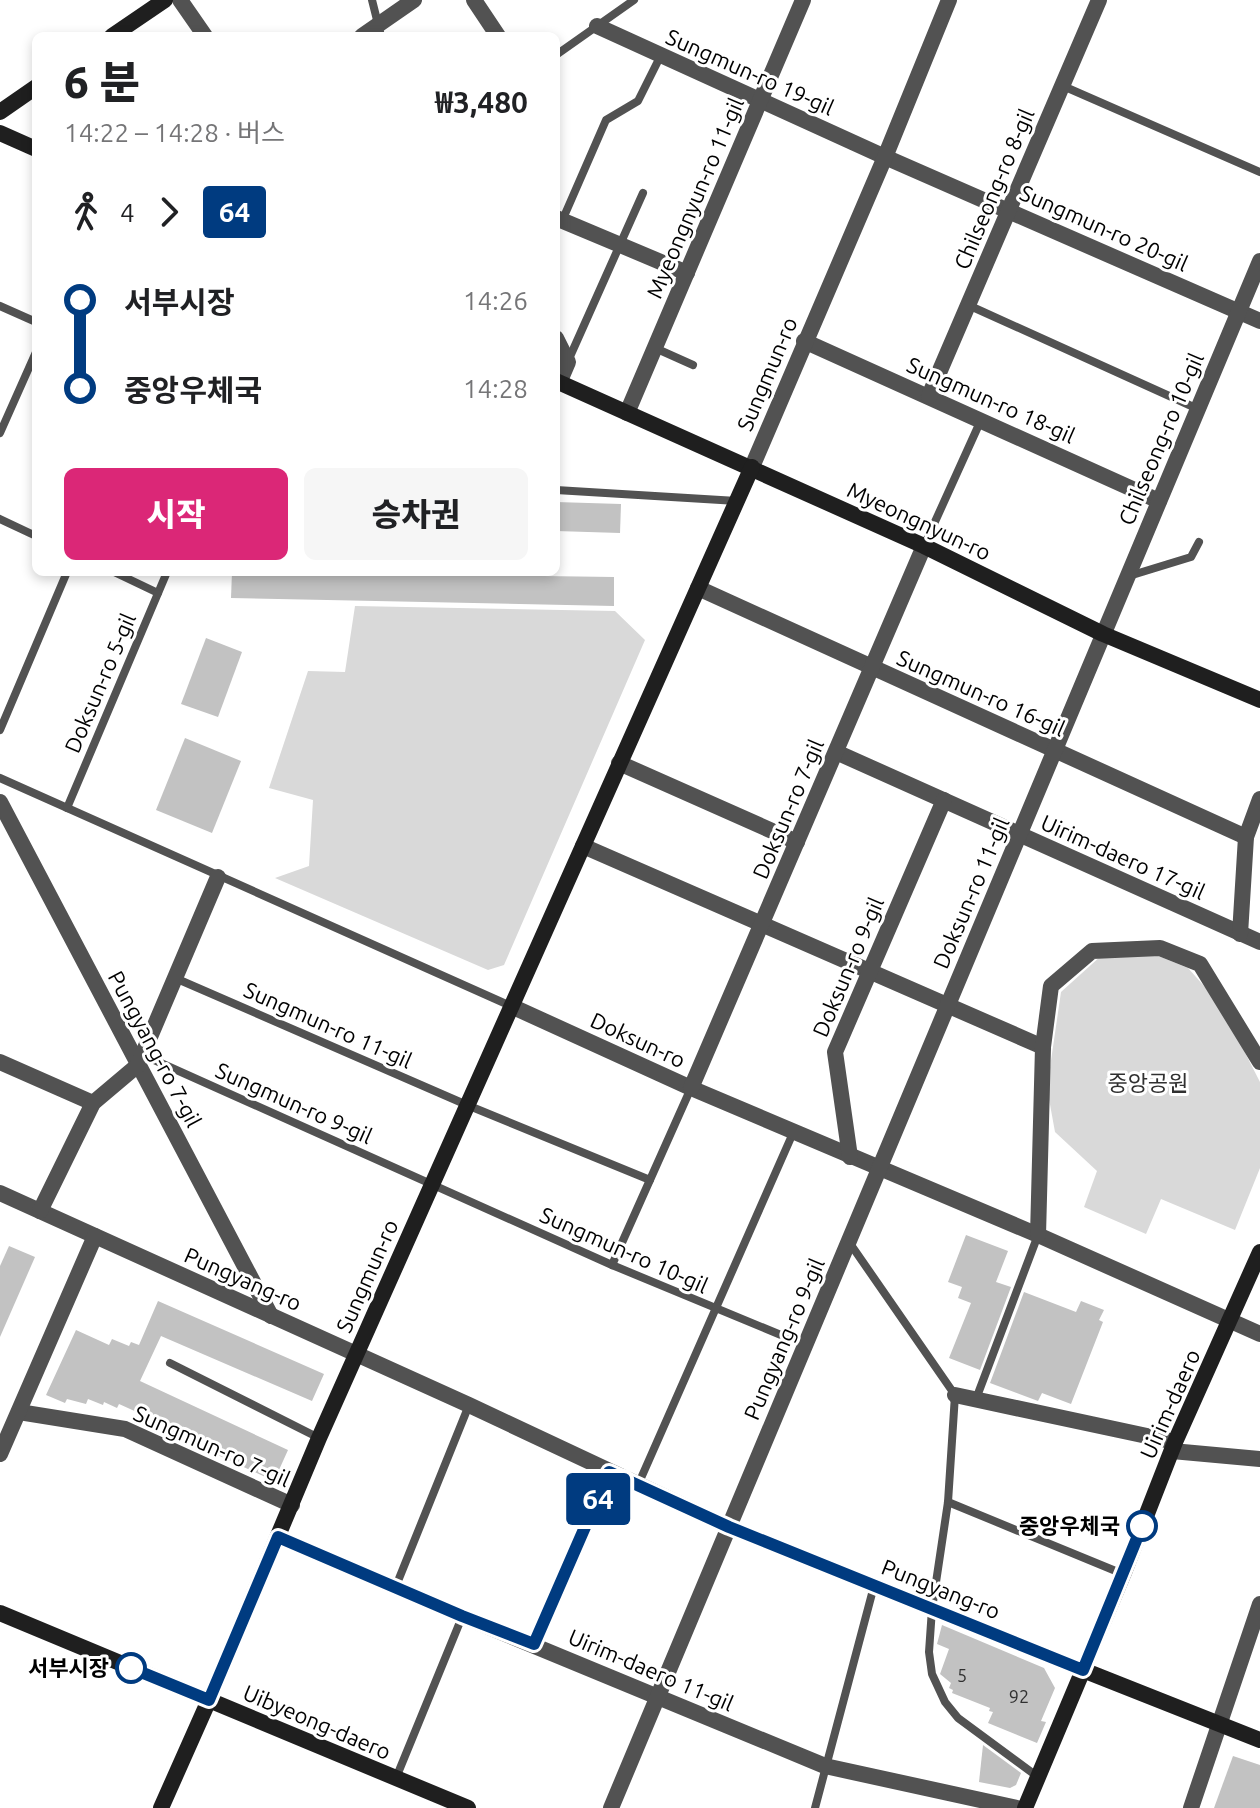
<!DOCTYPE html>
<html lang="ko">
<head>
<meta charset="utf-8">
<style>
  body { margin:0; font-family:Ubuntu,"Noto Sans KR",sans-serif; background:#f6f6f6; color:#202124; height:100vh; display:flex; flex-direction:column; font-size:30px; white-space:nowrap }
  * { box-sizing:border-box; margin:0 }
  p { font-size:26px; color:#757577 }
  .icon { flex:none; width:44px; height:44px; fill:none; stroke:currentColor; stroke-width:2; stroke-linecap:round; stroke-linejoin:round }
  .map { position:relative; flex:1; overflow:hidden }
  .details { position:absolute; left:32px; top:32px; width:528px; height:544px; display:flex; flex-direction:column; background:#fff; border-radius:12px; box-shadow:0 4px 12px #0003 }
  .details>* { flex:none }
  .badge { padding:0 16px; border-radius:6px; font-size:28px; line-height:52px }
  .map>.badge { position:absolute; translate:-50% -50%; box-shadow:0 0 0 4px #fff }
  .legs { display:flex; align-items:center; gap:12px; height:88px; padding:0 32px; font-size:26px }
  .legs p { margin-inline-start:auto }
  .overview { display:flex; align-items:center; justify-content:space-between; height:136px; padding:0 32px }
  h1 { font-size:44px; font-weight:800; line-height:60px }
  .primary-button { display:flex; gap:16px; margin-top:auto; padding:16px 32px }
  .primary-button a { flex:1; height:92px; border-radius:12px; background:#db2777; color:#fff; font-size:32px; font-weight:800; line-height:92px; text-align:center }
  .primary-button a+a { background:#f6f6f6; color:#202124 }
  ul { padding:0 32px; list-style:none }
  li { display:flex; align-items:center; gap:28px; height:88px; font-size:30px }
  li i { display:grid; place-items:center; width:12px; height:100%; margin:0 10px; background:currentColor }
  li i::after { content:''; width:20px; height:20px; margin:-10px; border:6px solid; border-radius:50%; background:#fff }
  li p { margin-inline-start:auto }
  li:first-child i { background:linear-gradient(#0000 50%,currentColor 0) }
  li:last-child i { background:linear-gradient(currentColor 50%,#0000 0) }
  .map>svg:first-child { display:block }
  .green { fill:#d9d9d9 }
  .building { fill:#c2c2c2 }
  .lines { fill:none; stroke-linecap:round; stroke-linejoin:round }
  .lane { stroke:#525252; stroke-width:8 }
  .street { stroke:#525252; stroke-width:16 }
  .secondary { stroke:#1f1f1f; stroke-width:16 }
  .line-1-casing { stroke:#fff; stroke-width:18 }
  .line-1 { stroke:#003b80; stroke-width:12 }
  .stop-1-dot { fill:#fff; stroke:#003b80; stroke-width:4 }
  .labels { text-anchor:middle; stroke-width:6; stroke-linejoin:round; paint-order:stroke }
  .number-label { font-size:18px; fill:#303030 }
  .street-label { font-size:22px; fill:#000; stroke:#fff }
  .park-label { font-size:22px; fill:#303030; stroke:#fff }
  .stop-label { font-size:22px; font-weight:bold; fill:#000; stroke:#fff; text-anchor:end }
</style>
</head>
<body>
<div class="map">
<svg width="1260" height="1808" viewBox="0 0 1260 1808">
  <rect width="100%" height="100%" fill="#fff"/>
  <g class="green">
    <polygon points="355,606 615,611 645,640 504,965 488,970 275,878 309,866 313,800 269,788 308,671 345,672"/>
    <polygon points="1102,955 1156,955 1188,968 1220,1004 1260,1082 1260,1168 1235,1230 1161,1199 1146,1234 1084,1207 1097,1171 1055,1132 1047,1088 1061,992"/>
  </g>
  <g class="building">
    <polygon points="556,502 621,504 620,533 556,531"/>
    <polygon points="232,572 614,577 614,606 231,598"/>
    <polygon points="206,638 242,652 218,717 181,704"/>
    <polygon points="185,738 241,761 212,833 156,810"/>
    <polygon points="966,1235 1008,1251 996,1282 1011,1287 980,1370 949,1358 971,1303 958,1298 962,1287 948,1282"/>
    <polygon points="9,1246 35,1257 0,1337 0,1266"/>
    <polygon points="1024,1292 1076,1312 1081,1301 1104,1310 1099,1320 1103,1322 1071,1404 1042,1393 1038,1401 990,1383"/>
    <polygon points="158,1301 324,1374 312,1401 161,1336 140,1381 288,1450 274,1481 138,1418 139,1413 119,1404 117,1408 104,1402 103,1405 88,1399 86,1404 67,1399 65,1403 46,1395 76,1330 109,1345 112,1339 129,1346 131,1342 139,1345"/>
    <polygon points="942,1625 1044,1668 1055,1688 1041,1721 1046,1722 1037,1743 988,1723 993,1712 989,1711 990,1708 952,1693 953,1690 949,1688 951,1683 940,1674 949,1649 937,1644"/>
    <polygon points="983,1745 1021,1773 1016,1785 1010,1788 979,1782"/>
    <polygon points="1233,1756 1260,1765 1260,1808 1214,1808"/>
  </g>
  <g class="lines">
    <g class="lane">
      <polyline points="372,0 381,36"/>
      <polyline points="556,55 634,0"/>
      <polyline points="1063,86 1260,172"/>
      <polyline points="562,221 606,120 638,101 661,55"/>
      <polyline points="968,305 1198,409"/>
      <polyline points="0,306 36,322"/>
      <polyline points="655,348 693,365"/>
      <polyline points="568,361 643,193"/>
      <polyline points="0,433 36,352"/>
      <polyline points="556,490 737,501"/>
      <polyline points="0,519 36,536"/>
      <polyline points="924,546 981,420"/>
      <polyline points="114,572 158,593"/>
      <polyline points="1129,576 1191,557 1199,542"/>
      <polyline points="0,730 67,572"/>
      <polyline points="0,778 511,1006"/>
      <polyline points="67,808 167,572"/>
      <polyline points="175,978 467,1105 650,1180"/>
      <polyline points="143,1055 612,1265 805,1345"/>
      <polyline points="849,1242 955,1395 948,1502 932,1609 929,1652 932,1674 945,1702 958,1718 1038,1777"/>
      <polyline points="612,1265 691,1088"/>
      <polyline points="170,1363 319,1438"/>
      <polyline points="976,1399 1038,1235"/>
      <polyline points="638,1485 793,1133"/>
      <polyline points="948,1502 1123,1574"/>
      <polyline points="396,1586 469,1405"/>
      <polyline points="534,1644 609,1472"/>
      <polyline points="396,1778 462,1617"/>
      <polyline points="815,1808 874,1586"/>
    </g>
    <g class="street">
      <polyline points="180,0 205,36"/>
      <polyline points="474,0 498,36"/>
      <polyline points="597,26 885,157 1260,321"/>
      <polyline points="362,36 414,0"/>
      <polyline points="556,218 687,273"/>
      <polyline points="556,338 568,362 559,383"/>
      <polyline points="804,341 1159,501"/>
      <polyline points="929,396 1099,0"/>
      <polyline points="627,413 803,0"/>
      <polyline points="752,467 885,157 949,0"/>
      <polyline points="698,588 1246,837"/>
      <polyline points="836,752 1260,942"/>
      <polyline points="619,763 797,842"/>
      <polyline points="0,802 271,1316"/>
      <polyline points="583,846 1043,1047"/>
      <polyline points="1240,934 1246,837 1260,799"/>
      <polyline points="511,1006 691,1088 1038,1235 1260,1334"/>
      <polyline points="0,1062 93,1103"/>
      <polyline points="691,1088 924,546"/>
      <polyline points="850,1157 835,1052 944,800"/>
      <polyline points="0,1193 469,1405 729,1527 1083,1670"/>
      <polyline points="40,1211 93,1103 138,1065 218,877"/>
      <polyline points="1038,1235 1043,1047 1051,986 1092,951 1160,948 1200,964 1260,1062"/>
      <polyline points="955,1395 1175,1442"/>
      <polyline points="19,1412 125,1429 292,1505"/>
      <polyline points="1172,1451 1260,1459"/>
      <polyline points="0,1454 95,1236"/>
      <polyline points="278,1537 462,1616 825,1766 1017,1808"/>
      <polyline points="611,1808 1260,261"/>
      <polyline points="1191,1808 1260,1604"/>
    </g>
    <g class="secondary">
      <polyline points="112,36 165,0"/>
      <polyline points="0,112 36,87"/>
      <polyline points="0,133 36,149"/>
      <polyline points="556,381 924,546 1103,634 1260,700"/>
      <polyline points="0,1613 468,1808"/>
      <polyline points="1083,1670 1260,1740"/>
      <polyline points="161,1808 209,1700 319,1438 752,467"/>
      <polyline points="1025,1808 1123,1575 1175,1442 1260,1252"/>
    </g>
  </g>
  <g class="lines">
    <g class="line-1-casing">
      <polyline id="line-1" points="131,1668 209,1700 278,1537 462,1616 534,1644 609,1472 729,1527 1083,1670 1142,1526"/>
    </g>
    <use href="#line-1" class="line-1"/>
  </g>
  <g class="stop-1-dot">
    <circle cx="1142" cy="1526" r="14"/>
    <circle cx="131" cy="1668" r="14"/>
  </g>
  <g class="labels">
    <g class="number-label">
      <text x="962" y="1682">5</text>
      <text x="1019" y="1703">92</text>
    </g>
    <g class="street-label">
      <text transform="translate(750 72) rotate(24)" y="8">Sungmun-ro 19-gil</text>
      <text transform="translate(994 189) rotate(-67)" y="8">Chilseong-ro 8-gil</text>
      <text transform="translate(695 198) rotate(-67)" y="8">Myeongnyun-ro 11-gil</text>
      <text transform="translate(1104 228) rotate(24)" y="8">Sungmun-ro 20-gil</text>
      <text transform="translate(767 374) rotate(-67)" y="8">Sungmun-ro</text>
      <text transform="translate(991 400) rotate(24)" y="8">Sungmun-ro 18-gil</text>
      <text transform="translate(1161 439) rotate(-67)" y="8">Chilseong-ro 10-gil</text>
      <text transform="translate(919 521) rotate(25)" y="8">Myeongnyun-ro</text>
      <text transform="translate(100 683) rotate(-67)" y="8">Doksun-ro 5-gil</text>
      <text transform="translate(981 693) rotate(24)" y="8">Sungmun-ro 16-gil</text>
      <text transform="translate(788 809) rotate(-67)" y="8">Doksun-ro 7-gil</text>
      <text transform="translate(1123 857) rotate(24)" y="8">Uirim-daero 17-gil</text>
      <text transform="translate(971 893) rotate(-67)" y="8">Doksun-ro 11-gil</text>
      <text transform="translate(848 967) rotate(-67)" y="8">Doksun-ro 9-gil</text>
      <text transform="translate(328 1025) rotate(24)" y="8">Sungmun-ro 11-gil</text>
      <text transform="translate(638 1040) rotate(25)" y="8">Doksun-ro</text>
      <text transform="translate(155 1049) rotate(62)" y="8">Pungyang-ro 7-gil</text>
      <text transform="translate(294 1103) rotate(24)" y="8">Sungmun-ro 9-gil</text>
      <text transform="translate(624 1250) rotate(24)" y="8">Sungmun-ro 10-gil</text>
      <text transform="translate(367 1276) rotate(-66)" y="8">Sungmun-ro</text>
      <text transform="translate(243 1279) rotate(24)" y="8">Pungyang-ro</text>
      <text transform="translate(784 1339) rotate(-67)" y="8">Pungyang-ro 9-gil</text>
      <text transform="translate(1170 1404) rotate(-66)" y="8">Uirim-daero</text>
      <text transform="translate(212 1446) rotate(24)" y="8">Sungmun-ro 7-gil</text>
      <text transform="translate(941 1589) rotate(22)" y="8">Pungyang-ro</text>
      <text transform="translate(651 1670) rotate(23)" y="8">Uirim-daero 11-gil</text>
      <text transform="translate(317 1722) rotate(23)" y="8">Uibyeong-daero</text>
    </g>
    <g class="park-label">
      <text x="1148" y="1091">중앙공원</text>
    </g>
    <g class="stop-label">
      <text x="1120" y="1534">중앙우체국</text>
      <text x="109" y="1676">서부시장</text>
    </g>
  </g>
</svg>
<b class="badge" style="left:598px;top:1499px;background:#003b80;color:#fff">64</b>
<section class="details">
<div class="overview"><div><h1>6 분</h1><p>14:22 – 14:28 · 버스</p></div><b>₩3,480</b></div>
<div class="legs"><svg class="icon" aria-label="walk" viewBox="0 0 24 24"><circle cx="13" cy="4" r="2"/><path d="M13 8l-2 6 4 7M11 14l-3 7M7 12l3-4h3l4 4"/></svg>4<svg class="icon" aria-label="forward" viewBox="0 0 24 24"><path d="M9 5l7 7-7 7"/></svg><b class="badge" style="background:#003b80;color:#fff">64</b></div>
<ul>
<li><i style="color:#003b80"></i><b>서부시장</b><p>14:26</p></li>
<li><i style="color:#003b80"></i><b>중앙우체국</b><p>14:28</p></li>
</ul>
<div class="primary-button"><a>시작</a><a>승차권</a></div>
</section>
</div>
</body>
</html>
